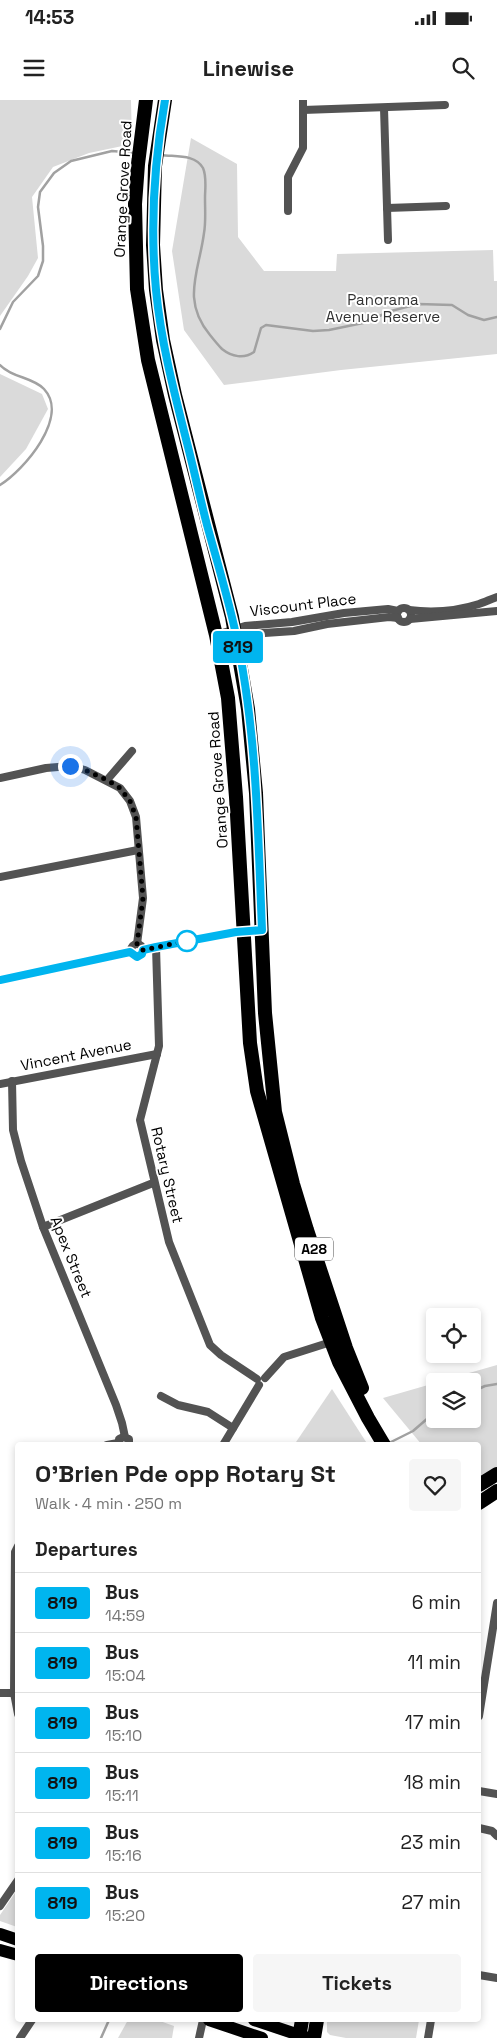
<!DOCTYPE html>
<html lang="en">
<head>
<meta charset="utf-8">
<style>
  body { margin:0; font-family:"Space Grotesk",sans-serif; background:#f6f6f6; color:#222; height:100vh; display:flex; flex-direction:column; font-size:19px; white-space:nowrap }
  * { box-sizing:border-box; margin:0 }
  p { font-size:16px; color:#767676 }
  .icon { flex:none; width:28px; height:28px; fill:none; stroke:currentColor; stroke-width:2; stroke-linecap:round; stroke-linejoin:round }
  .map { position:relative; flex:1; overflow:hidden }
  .sheet { position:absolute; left:15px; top:1342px; width:466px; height:580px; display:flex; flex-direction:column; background:#fff; border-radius:5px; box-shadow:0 2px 8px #0003 }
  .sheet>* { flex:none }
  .badge { padding:0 10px; border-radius:4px; font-size:18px; line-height:32px }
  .fabs { position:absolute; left:426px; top:1208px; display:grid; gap:10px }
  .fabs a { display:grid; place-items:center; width:55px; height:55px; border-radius:5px; background:#fff; box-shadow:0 2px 8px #0003; font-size:25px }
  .you { position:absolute; width:25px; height:25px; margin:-12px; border:4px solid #fff; border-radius:50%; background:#1a73e8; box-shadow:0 0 0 8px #1a73e833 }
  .map>.badge { position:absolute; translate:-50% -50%; box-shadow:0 0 0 2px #fff }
  h2 { padding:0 20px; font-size:19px; line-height:45px }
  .round { display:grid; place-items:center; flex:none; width:52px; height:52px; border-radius:5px; background:#f6f6f6 }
  .head { display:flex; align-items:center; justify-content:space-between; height:85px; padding:0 20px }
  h1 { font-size:24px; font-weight:600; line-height:38px }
  .button { display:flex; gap:10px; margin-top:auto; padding:10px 20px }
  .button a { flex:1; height:58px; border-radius:5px; background:#000; color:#fff; font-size:20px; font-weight:600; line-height:58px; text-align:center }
  .button a+a { background:#f6f6f6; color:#222 }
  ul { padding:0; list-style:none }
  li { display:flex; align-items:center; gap:15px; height:60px; padding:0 20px; border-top:1px solid #e0e0e0 }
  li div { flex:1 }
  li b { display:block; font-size:19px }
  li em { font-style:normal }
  li .badge { min-width:55px; font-weight:700; text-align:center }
  .status { display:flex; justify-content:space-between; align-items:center; height:35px; padding:0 25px; background:#fff; direction:ltr }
  .status svg { height:14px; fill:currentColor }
  header { display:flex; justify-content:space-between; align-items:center; height:65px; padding:0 20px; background:#fff; font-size:22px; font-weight:600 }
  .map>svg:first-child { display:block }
  .green { fill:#dadada }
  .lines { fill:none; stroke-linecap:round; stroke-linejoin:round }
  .stream { stroke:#a1a1a1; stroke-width:2.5 }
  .street { stroke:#535353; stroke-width:8 }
  .primary { stroke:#000; stroke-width:12 }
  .highway { stroke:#000; stroke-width:14 }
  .line-casing { stroke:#fff; stroke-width:11 }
  .line { stroke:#00b5ef; stroke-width:8 }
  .walk { stroke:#000; stroke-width:5; stroke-dasharray:0 9 }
  .stop-dot { fill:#fff; stroke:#00b5ef; stroke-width:2.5 }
  .labels { text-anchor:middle; stroke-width:4; stroke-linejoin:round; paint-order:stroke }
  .shield { fill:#fff; stroke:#4c4c4c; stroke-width:1 }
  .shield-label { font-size:14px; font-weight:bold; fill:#000 }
  .street-label { font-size:15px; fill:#000; stroke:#fff }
  .park-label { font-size:15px; fill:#313131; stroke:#fff }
</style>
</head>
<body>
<div class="status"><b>14:53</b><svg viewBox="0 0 49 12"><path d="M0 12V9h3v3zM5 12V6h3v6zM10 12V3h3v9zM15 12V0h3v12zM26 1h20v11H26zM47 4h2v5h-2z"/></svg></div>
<header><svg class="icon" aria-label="menu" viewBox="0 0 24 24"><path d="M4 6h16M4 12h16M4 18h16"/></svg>Linewise<svg class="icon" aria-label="search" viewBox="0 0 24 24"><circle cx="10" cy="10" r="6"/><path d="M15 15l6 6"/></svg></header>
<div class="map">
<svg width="497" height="1938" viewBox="0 0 497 1938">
  <rect width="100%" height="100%" fill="#fff"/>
  <g class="green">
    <polygon points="0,0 131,0 132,44 89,53 53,67 32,97 38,158 28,176 0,216"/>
    <polygon points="191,38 237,64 238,137 264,171 336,171 337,154 493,150 494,181 497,181 497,254 341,270 224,285 184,230 172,151"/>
    <polygon points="0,274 42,294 48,309 26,349 0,377"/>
    <polygon points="497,1265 497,1367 479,1376 479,1345 422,1345 383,1298 435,1283 435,1319 472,1319 472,1281 441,1281"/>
    <polygon points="332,1289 368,1345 294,1345"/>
    <polygon points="17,1790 17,1827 0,1821 0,1815"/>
    <polygon points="128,1920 157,1920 174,1926 172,1938 118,1938"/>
    <polygon points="327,1920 419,1920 416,1938 346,1938 330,1935 327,1932"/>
  </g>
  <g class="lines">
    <g class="stream">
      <path d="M 161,55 C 176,57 195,54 203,68 C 207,77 205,89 205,98 C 205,110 206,122 204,133 C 199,172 181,200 210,235 C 214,240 218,245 222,249 C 232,257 244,259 254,252 L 261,228 L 266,225 L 313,231 L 329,230 L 363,223 L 391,211 L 418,204 L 452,205 L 468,215 L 484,220 L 497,217"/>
      <polyline points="0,229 13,202 38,176 43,161 43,146 38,107 40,92 54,73 71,61 112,51 136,53"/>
      <path d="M 0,265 C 12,278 33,277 44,289 C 70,317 24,370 0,385"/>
      <polyline points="472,1292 485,1286 497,1284"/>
      <polyline points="389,1343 413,1331 435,1312"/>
      <polyline points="101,1938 109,1920"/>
    </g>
    <g class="street">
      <polyline points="384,8 388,140"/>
      <polyline points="303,10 445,5"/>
      <polyline points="387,108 446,106"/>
      <polyline points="288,111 288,77 303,48 303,0"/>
      <circle cx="404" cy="515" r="7"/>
      <path d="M 409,510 C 432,513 457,511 479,504 C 485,502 491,499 497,497"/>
      <polyline points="410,519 497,511"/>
      <polyline points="216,535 245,526 292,522 344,513 388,509 398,511"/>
      <polyline points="233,535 294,531 327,524 389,517 398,518"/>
      <polyline points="0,678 46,668 70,666 85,670 120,688 130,701 136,717 143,798 137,844"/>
      <polyline points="107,680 132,651"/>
      <polyline points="0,777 138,750"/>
      <circle cx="137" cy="850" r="6"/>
      <polyline points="156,847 159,946 140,1020 169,1142 210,1245 221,1255 257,1279"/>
      <polyline points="143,849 236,832 262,830"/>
      <polyline points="0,880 131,852"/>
      <polyline points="12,981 13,1030 21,1061 43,1127 116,1305 122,1323 125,1337"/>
      <polyline points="0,984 157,954"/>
      <polyline points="43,1127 153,1083"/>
      <polyline points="265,1278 284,1257 331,1242"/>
      <polyline points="161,1296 178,1305 208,1312 233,1328"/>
      <polyline points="107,1345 118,1343"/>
      <polyline points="119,1345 119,1339 123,1337 129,1339 129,1345"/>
      <polyline points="223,1345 259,1285"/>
      <polyline points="18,1446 15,1452 14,1593 18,1614"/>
      <polyline points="0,1593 14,1593"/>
      <polyline points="479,1616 497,1503"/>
      <polyline points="479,1691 497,1694"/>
      <polyline points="479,1728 492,1731 497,1736"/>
      <polyline points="0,1806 18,1780"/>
      <polyline points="479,1875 497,1878"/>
      <polyline points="20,1938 32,1920"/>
      <polyline points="199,1938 203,1920"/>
      <polyline points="428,1938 431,1920"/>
    </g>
    <g class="primary">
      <polyline points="0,1834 18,1840"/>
      <polyline points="0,1850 18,1855"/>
      <polyline points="209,1920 262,1938"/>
      <polyline points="254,1920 308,1938"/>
    </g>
    <g class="highway">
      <polyline points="146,0 138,64 135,104 137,189 148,260 216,535 228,598 236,697 250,943 257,991 322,1218 339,1262 368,1318 384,1345"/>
      <polyline points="165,0 155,66 153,145 156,190 163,240 175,295 232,517 248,609 256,693 265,913 275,1012 293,1084 307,1130 346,1248 362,1288"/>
      <polyline points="479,1385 497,1374"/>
      <polyline points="479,1403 497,1391"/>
      <polyline points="299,1938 302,1920"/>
      <polyline points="314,1938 317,1920"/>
    </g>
  </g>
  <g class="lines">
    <g class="line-casing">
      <path id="line" d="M 0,880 L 130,852 L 137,857 L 142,854 L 143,850 L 156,847 L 236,832 L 262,830 C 258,735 257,638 238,544 C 230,504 218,465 207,425 C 200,398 194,370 187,343 C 174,292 161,242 156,190 C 150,126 154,63 165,0"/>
    </g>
    <use href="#line" class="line"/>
    <polyline class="walk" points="70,666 85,670 107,680 120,688 130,701 136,717 143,798 137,844 141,846 143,850 187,841"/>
  </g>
  <circle class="stop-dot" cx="187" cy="841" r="10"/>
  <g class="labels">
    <rect class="shield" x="295" y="1137.5" width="38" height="23" rx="4"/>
    <g class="shield-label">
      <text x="314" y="1154">A28</text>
    </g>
    <g class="street-label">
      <text transform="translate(123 89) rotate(-87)" y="5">Orange Grove Road</text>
      <text transform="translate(303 505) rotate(-7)" y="5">Viscount Place</text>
      <text transform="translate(218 680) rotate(-94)" y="5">Orange Grove Road</text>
      <text transform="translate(76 955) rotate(-11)" y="5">Vincent Avenue</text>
      <text transform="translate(167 1075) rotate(77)" y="5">Rotary Street</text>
      <text transform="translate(71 1157) rotate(68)" y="5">Apex Street</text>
    </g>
    <g class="park-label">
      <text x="383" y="205">Panorama<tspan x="383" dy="17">Avenue Reserve</tspan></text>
    </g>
  </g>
</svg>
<div class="fabs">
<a><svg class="icon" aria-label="locate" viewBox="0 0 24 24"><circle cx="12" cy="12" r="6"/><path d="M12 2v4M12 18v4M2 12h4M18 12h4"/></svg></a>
<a><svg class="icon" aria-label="layers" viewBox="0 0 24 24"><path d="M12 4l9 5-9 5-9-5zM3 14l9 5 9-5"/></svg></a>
</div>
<div class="you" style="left:70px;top:666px"></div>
<b class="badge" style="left:238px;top:547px;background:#00b5ef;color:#111">819</b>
<section class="sheet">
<div class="head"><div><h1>O'Brien Pde opp Rotary St</h1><p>Walk · 4 min · 250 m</p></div><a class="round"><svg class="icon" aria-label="heart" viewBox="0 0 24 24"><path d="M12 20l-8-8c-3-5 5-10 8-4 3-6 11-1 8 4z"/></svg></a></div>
<h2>Departures</h2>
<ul>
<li><span class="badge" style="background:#00b5ef;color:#111">819</span><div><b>Bus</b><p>14:59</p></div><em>6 min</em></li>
<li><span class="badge" style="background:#00b5ef;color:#111">819</span><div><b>Bus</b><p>15:04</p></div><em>11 min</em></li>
<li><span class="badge" style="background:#00b5ef;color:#111">819</span><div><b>Bus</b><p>15:10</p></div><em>17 min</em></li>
<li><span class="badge" style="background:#00b5ef;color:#111">819</span><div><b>Bus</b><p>15:11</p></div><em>18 min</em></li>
<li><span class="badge" style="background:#00b5ef;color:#111">819</span><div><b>Bus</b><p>15:16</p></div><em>23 min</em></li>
<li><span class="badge" style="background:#00b5ef;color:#111">819</span><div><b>Bus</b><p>15:20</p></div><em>27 min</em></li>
</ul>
<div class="button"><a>Directions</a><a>Tickets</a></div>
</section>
</div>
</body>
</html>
